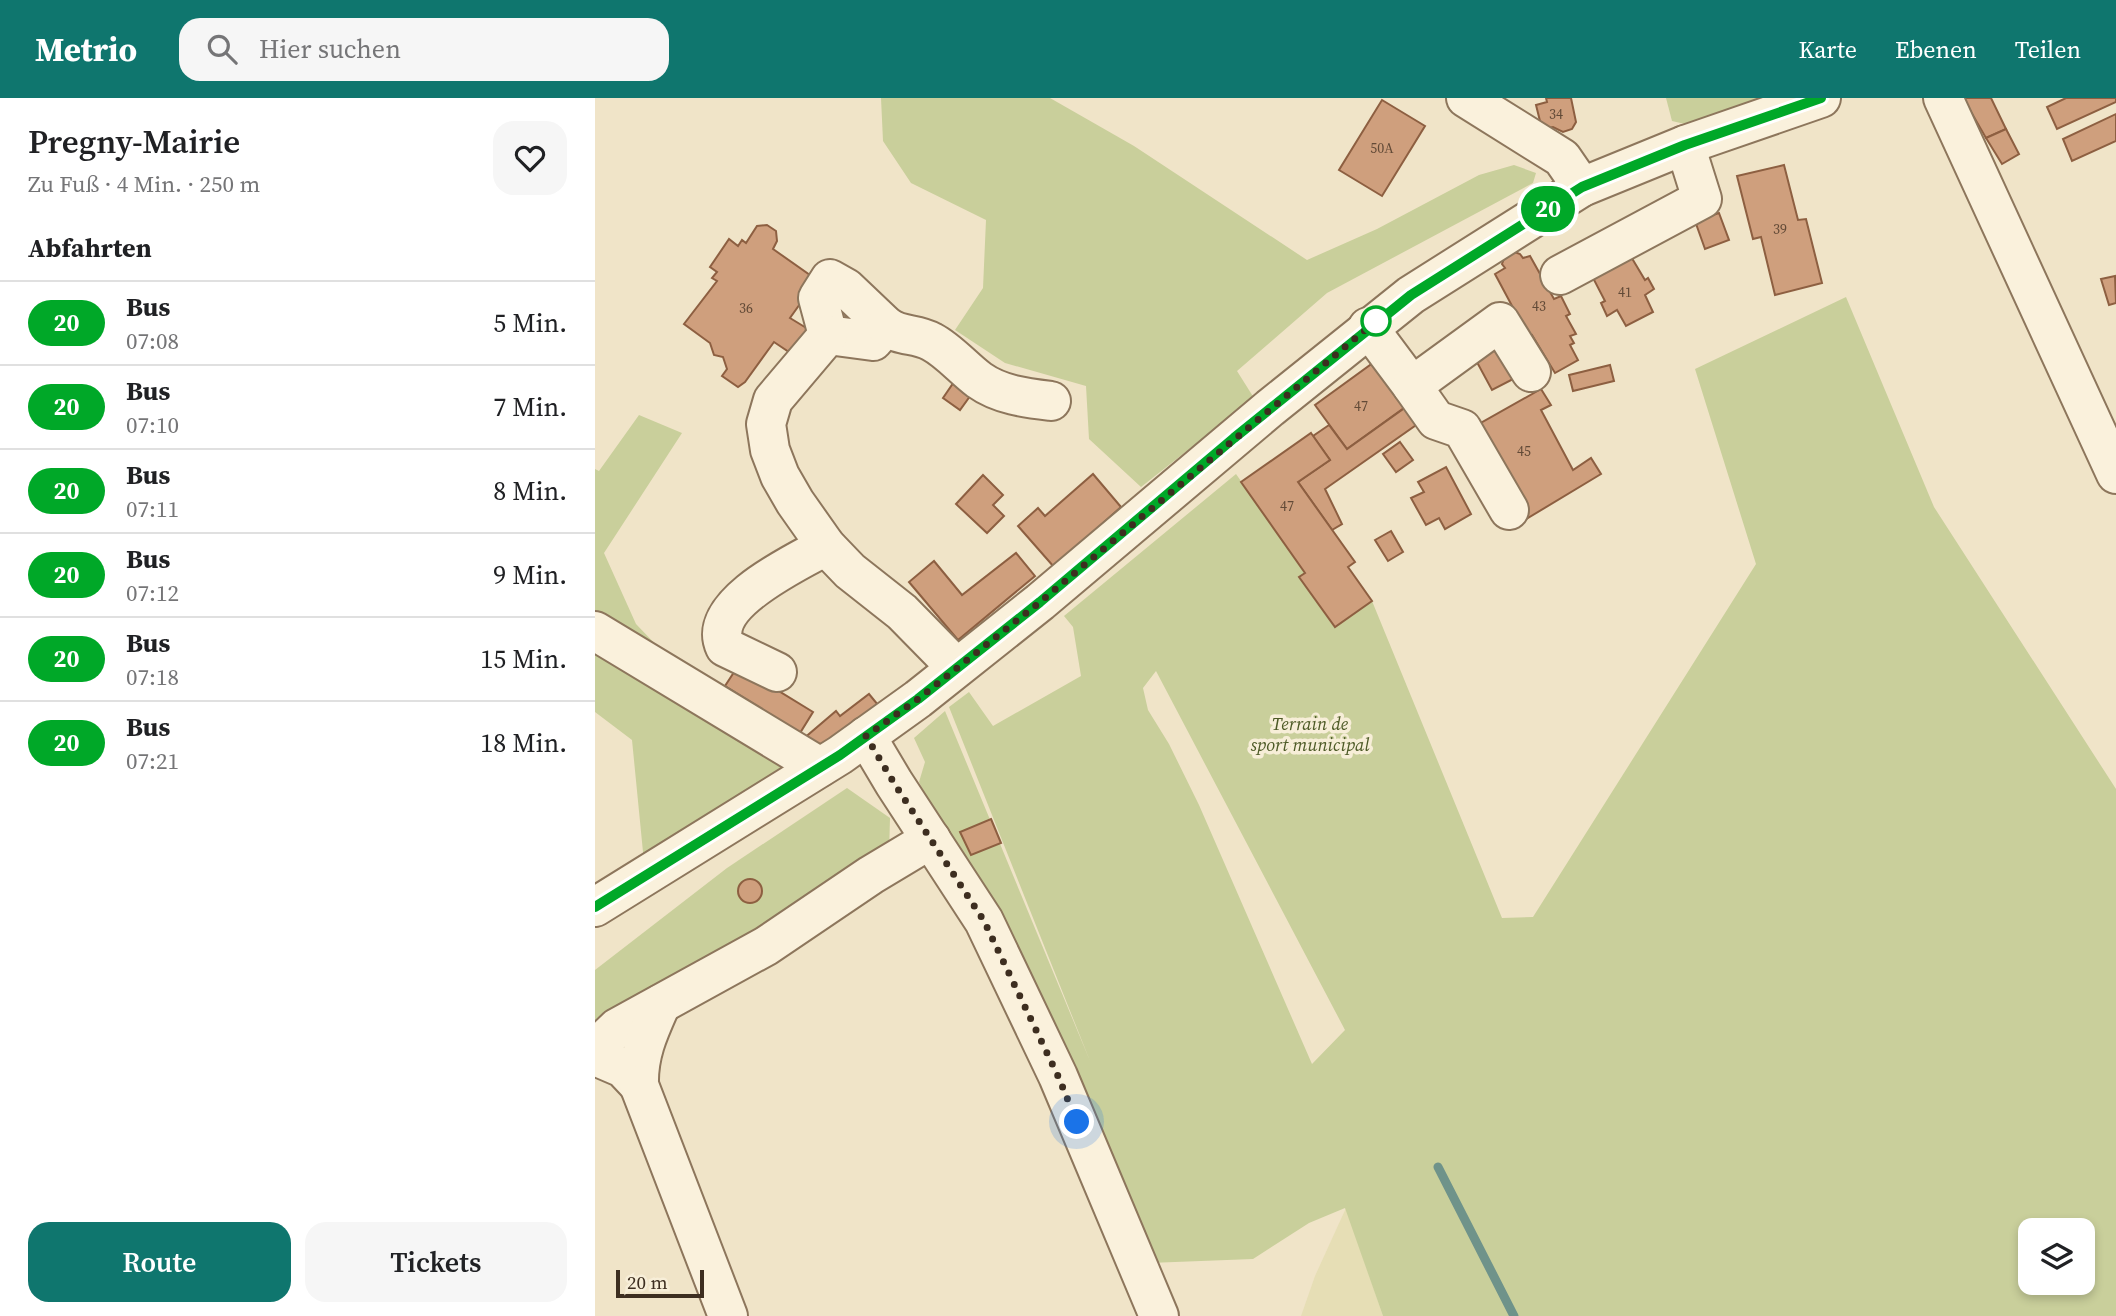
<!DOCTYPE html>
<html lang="de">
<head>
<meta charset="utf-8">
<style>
  body { margin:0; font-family:"Source Serif 4",serif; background:#f6f6f6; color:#202124; height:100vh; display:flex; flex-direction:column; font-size:26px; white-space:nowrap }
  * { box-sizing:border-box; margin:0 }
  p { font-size:23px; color:#757577 }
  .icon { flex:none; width:38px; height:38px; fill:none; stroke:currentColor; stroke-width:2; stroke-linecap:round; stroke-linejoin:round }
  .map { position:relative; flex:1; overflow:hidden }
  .details { display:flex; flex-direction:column; background:#fff; width:595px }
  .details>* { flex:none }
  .badge { padding:0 14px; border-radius:23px; font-size:24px; line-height:46px }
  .buttons { position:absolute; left:1423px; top:1120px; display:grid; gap:14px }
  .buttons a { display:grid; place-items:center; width:77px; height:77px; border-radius:14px; background:#fff; box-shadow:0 4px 10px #0003; font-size:35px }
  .scale { position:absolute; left:21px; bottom:18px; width:88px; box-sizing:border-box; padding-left:7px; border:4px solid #3d2e20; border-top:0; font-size:19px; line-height:24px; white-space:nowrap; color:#3d2e20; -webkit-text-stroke:5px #f7eed8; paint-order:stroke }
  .you { position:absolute; width:35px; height:35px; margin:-18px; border:5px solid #fff; border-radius:50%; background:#1a73e8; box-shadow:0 0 0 10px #1a73e833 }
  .map>.badge { position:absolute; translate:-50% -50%; box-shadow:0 0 0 4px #fff }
  h2 { padding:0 28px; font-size:26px; line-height:63px }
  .round { display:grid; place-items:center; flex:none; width:74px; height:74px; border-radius:21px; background:#f6f6f6 }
  .overview { display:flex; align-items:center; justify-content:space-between; height:119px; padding:0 28px }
  h1 { font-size:33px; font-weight:600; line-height:52px }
  .primary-button { display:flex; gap:14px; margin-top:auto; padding:14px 28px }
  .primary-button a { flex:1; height:80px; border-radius:21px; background:#0f766e; color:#fff; font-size:28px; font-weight:600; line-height:80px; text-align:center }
  .primary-button a+a { background:#f6f6f6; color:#202124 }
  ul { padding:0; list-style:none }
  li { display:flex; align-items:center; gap:21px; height:84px; padding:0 28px; border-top:2px solid #e0e0e0 }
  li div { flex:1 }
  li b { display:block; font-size:26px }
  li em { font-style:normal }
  li .badge { min-width:77px; font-weight:700; text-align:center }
  header { display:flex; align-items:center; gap:42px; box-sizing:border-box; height:98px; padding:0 35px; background:#0f766e; color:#fff }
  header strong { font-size:33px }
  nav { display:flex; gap:38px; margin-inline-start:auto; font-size:24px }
  .search { width:490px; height:63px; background:#f6f6f6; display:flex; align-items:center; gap:18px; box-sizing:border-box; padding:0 24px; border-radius:21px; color:#757577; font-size:26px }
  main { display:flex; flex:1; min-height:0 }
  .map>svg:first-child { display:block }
  .farmland { fill:#e6deb5 }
  .green { fill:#c9cf9b; fill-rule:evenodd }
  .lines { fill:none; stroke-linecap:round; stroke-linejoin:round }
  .stream { stroke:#6f938a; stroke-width:9 }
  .building { fill:#cf9f7d; stroke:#8d5f41; stroke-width:2 }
  .minor-casing { stroke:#8d765c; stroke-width:42 }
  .minor { stroke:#faf1dc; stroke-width:38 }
  .line-casing { stroke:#fff; stroke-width:16 }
  .line { stroke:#00a828; stroke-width:10 }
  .walk { stroke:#3d2e20; stroke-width:7; stroke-dasharray:0 12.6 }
  .stop-dot { fill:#fff; stroke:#00a828; stroke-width:3.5 }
  .labels { text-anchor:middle; stroke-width:7; stroke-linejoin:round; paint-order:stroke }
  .number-label { font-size:14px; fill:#624a37 }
  .park-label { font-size:18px; font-style:italic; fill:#4d5a26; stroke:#f7eed8 }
</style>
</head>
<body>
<header>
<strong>Metrio</strong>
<div class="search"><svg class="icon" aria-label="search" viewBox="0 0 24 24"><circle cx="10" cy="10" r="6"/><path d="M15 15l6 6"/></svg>Hier suchen</div>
<nav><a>Karte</a><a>Ebenen</a><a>Teilen</a></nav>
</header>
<main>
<section class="details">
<div class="overview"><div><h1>Pregny-Mairie</h1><p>Zu Fuß · 4 Min. · 250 m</p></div><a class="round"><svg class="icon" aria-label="heart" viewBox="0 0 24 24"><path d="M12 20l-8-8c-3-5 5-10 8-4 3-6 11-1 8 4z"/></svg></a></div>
<h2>Abfahrten</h2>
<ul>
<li><span class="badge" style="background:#00a828;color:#fff">20</span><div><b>Bus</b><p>07:08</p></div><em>5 Min.</em></li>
<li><span class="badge" style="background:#00a828;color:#fff">20</span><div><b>Bus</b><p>07:10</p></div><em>7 Min.</em></li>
<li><span class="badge" style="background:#00a828;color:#fff">20</span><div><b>Bus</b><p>07:11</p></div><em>8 Min.</em></li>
<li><span class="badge" style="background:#00a828;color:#fff">20</span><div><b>Bus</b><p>07:12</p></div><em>9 Min.</em></li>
<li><span class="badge" style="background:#00a828;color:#fff">20</span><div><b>Bus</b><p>07:18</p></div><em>15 Min.</em></li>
<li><span class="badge" style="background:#00a828;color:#fff">20</span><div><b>Bus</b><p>07:21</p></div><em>18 Min.</em></li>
</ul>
<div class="primary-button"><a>Route</a><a>Tickets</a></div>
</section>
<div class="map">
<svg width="1521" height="1218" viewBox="0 0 1521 1218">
  <rect width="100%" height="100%" fill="#f0e4c8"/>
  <polygon class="farmland" points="751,1110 788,1218 706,1218 720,1178"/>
  <g class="green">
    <polygon points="286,0 455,0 539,48 712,162 782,131 884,77 919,67 941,75 938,85 732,195 642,273 659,300 546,389 494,341 491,288 410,265 360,232 388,190 391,122 316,85 288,43"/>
    <polygon points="1071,0 1175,0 1094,27 1077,23"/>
    <path d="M 1251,199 L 1339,409 L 1521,691 L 1521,1218 L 788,1218 L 750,1110 L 714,1125 L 658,1161 L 554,1165 L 490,1023 L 324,684 L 330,664 L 319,640 L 350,613 L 495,963 L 354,609 L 374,594 L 398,628 L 486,578 L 478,529 L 469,518 L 641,376 L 710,474 L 704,479 L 739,529 L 777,503 L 907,820 L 938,819 L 1161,466 L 1100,271 ZM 561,573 L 750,932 L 717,966 L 604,707 L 574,646 L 553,612 L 548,590 ZM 1435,1132 L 1488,1132 L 1488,1185 L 1435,1185 Z"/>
    <polygon points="44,317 87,335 9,455 41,526 87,574 199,670 49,764 37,642 0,614 0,371 4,373"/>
    <polygon points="252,690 295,720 294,755 0,928 0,872 132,770"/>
  </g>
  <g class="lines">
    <polyline class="stream" points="843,1069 919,1218"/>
  </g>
  <g class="building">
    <polygon points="951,0 976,0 981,24 977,31 968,34 958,29 947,31 941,7 952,4"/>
    <polygon points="1368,0 1396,0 1411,31 1391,40"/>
    <polygon points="1471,0 1521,0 1521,4 1462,31 1452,9"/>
    <polygon points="787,2 830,28 787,98 744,72"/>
    <polygon points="1521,16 1521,43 1477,63 1468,41"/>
    <polygon points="1411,31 1424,56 1407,66 1391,40"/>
    <polygon points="1189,67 1203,122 1211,121 1227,185 1180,197 1166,139 1158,141 1142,78"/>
    <polygon points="1124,115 1134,142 1110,151 1100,123"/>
    <polygon points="172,127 181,133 182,143 178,151 222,182 195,220 213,231 197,256 179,244 150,284 143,289 127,278 132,271 128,259 119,257 115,245 89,226 122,183 117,180 122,174 115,169 134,141 143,148 147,142 151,145 162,128"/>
    <polygon points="917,153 925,156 928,160 935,158 959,201 966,198 975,216 971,218 981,236 975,238 979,245 975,247 983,262 960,275 937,237 928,242 923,219 900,176 910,170 907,166 910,158"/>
    <polygon points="1035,157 1050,182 1053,180 1059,191 1050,197 1058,214 1031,228 1022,212 1012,218 1006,205 1010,203 997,178"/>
    <polygon points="1520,178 1521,205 1514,207 1506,181"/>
    <polygon points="904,241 924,278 897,292 877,255"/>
    <polygon points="782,262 813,307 752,351 720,307"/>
    <polygon points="1015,267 1019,283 978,293 974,277"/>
    <polygon points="361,281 378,294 365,312 348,300"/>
    <polygon points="946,291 956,307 946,312 978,372 996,360 1006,376 928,423 884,326"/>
    <polygon points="811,309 824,325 730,391 747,426 737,432 703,384 735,362 718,338 734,327 752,351"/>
    <polygon points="716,335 735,362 703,384 760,464 753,469 777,503 740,529 704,479 710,475 646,384"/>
    <polygon points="805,344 818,362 801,374 788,356"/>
    <polygon points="851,369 876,416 850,431 844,420 831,427 816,400 829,394 823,384"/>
    <polygon points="498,376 526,409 459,469 423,428 443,410 450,418"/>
    <polygon points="388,377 408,397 398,407 409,418 392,435 361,406"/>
    <polygon points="796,433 808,454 793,463 780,442"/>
    <polygon points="421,455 440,478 363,542 314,484 339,463 367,497"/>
    <polygon points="143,568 218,614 205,635 130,588"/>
    <polygon points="274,596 288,613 229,657 207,642 241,613 245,618"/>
    <polygon points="396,721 406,745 376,757 365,734"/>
    <circle cx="155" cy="793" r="12"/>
  </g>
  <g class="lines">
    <g class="minor-casing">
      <g id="minor">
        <polyline points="871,0 967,60 987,89"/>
        <polyline points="1348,0 1521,376"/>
        <polyline points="965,177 1107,101 1090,47"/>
        <polygon points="235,181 251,190 291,228 278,243 233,237 223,200"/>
        <path d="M 291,228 C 305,239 321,235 337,244 C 354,253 368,270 384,282 C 405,297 431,300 456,303"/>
        <polyline points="773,229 817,288 905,224 936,274"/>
        <polyline points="233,237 178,302 171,326 175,352 185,378 200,404 231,448 255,473 307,514 361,569"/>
        <polyline points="817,288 841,322 867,331 914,412"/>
        <polyline points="0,533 225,669"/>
        <path d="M 182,574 L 130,549 C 110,506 202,464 231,448"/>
        <polyline points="271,638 299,685 389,823 463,978 564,1218"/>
        <polyline points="0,809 245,657 323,601 445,504 675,310 816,197 987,89 1090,47 1226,0"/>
        <polyline points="0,951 22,930 171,848 276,777 336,741"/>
        <path d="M 0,958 L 28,970 L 44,987 C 43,956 54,933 66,906"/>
        <polyline points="44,987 133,1218"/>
      </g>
    </g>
    <use href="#minor" class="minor"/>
  </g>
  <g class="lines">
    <g class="line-casing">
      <polyline id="line" points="0,809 245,657 323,601 445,504 639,340 816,197 987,89 1090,47 1226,0"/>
    </g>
    <use href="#line" class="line"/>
    <polyline class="walk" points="482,1024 463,978 389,823 299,685 271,638 323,601 445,504 781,223"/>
  </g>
  <circle class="stop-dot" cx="781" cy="223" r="14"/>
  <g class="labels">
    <g class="number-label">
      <text x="961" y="21">34</text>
      <text x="787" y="55">50A</text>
      <text x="1185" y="136">39</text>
      <text x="1030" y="199">41</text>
      <text x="944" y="213">43</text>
      <text x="151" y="215">36</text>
      <text x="766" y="313">47</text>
      <text x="929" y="358">45</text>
      <text x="692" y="413">47</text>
    </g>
    <g class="park-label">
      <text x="715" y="632">Terrain de<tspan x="715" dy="21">sport municipal</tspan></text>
    </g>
  </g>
</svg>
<div class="buttons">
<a><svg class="icon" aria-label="layers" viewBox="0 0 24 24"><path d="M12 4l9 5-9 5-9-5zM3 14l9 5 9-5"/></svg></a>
</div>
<div class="scale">20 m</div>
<div class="you" style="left:482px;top:1024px"></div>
<b class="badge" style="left:953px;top:111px;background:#00a828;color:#fff">20</b>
</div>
</main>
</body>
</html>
